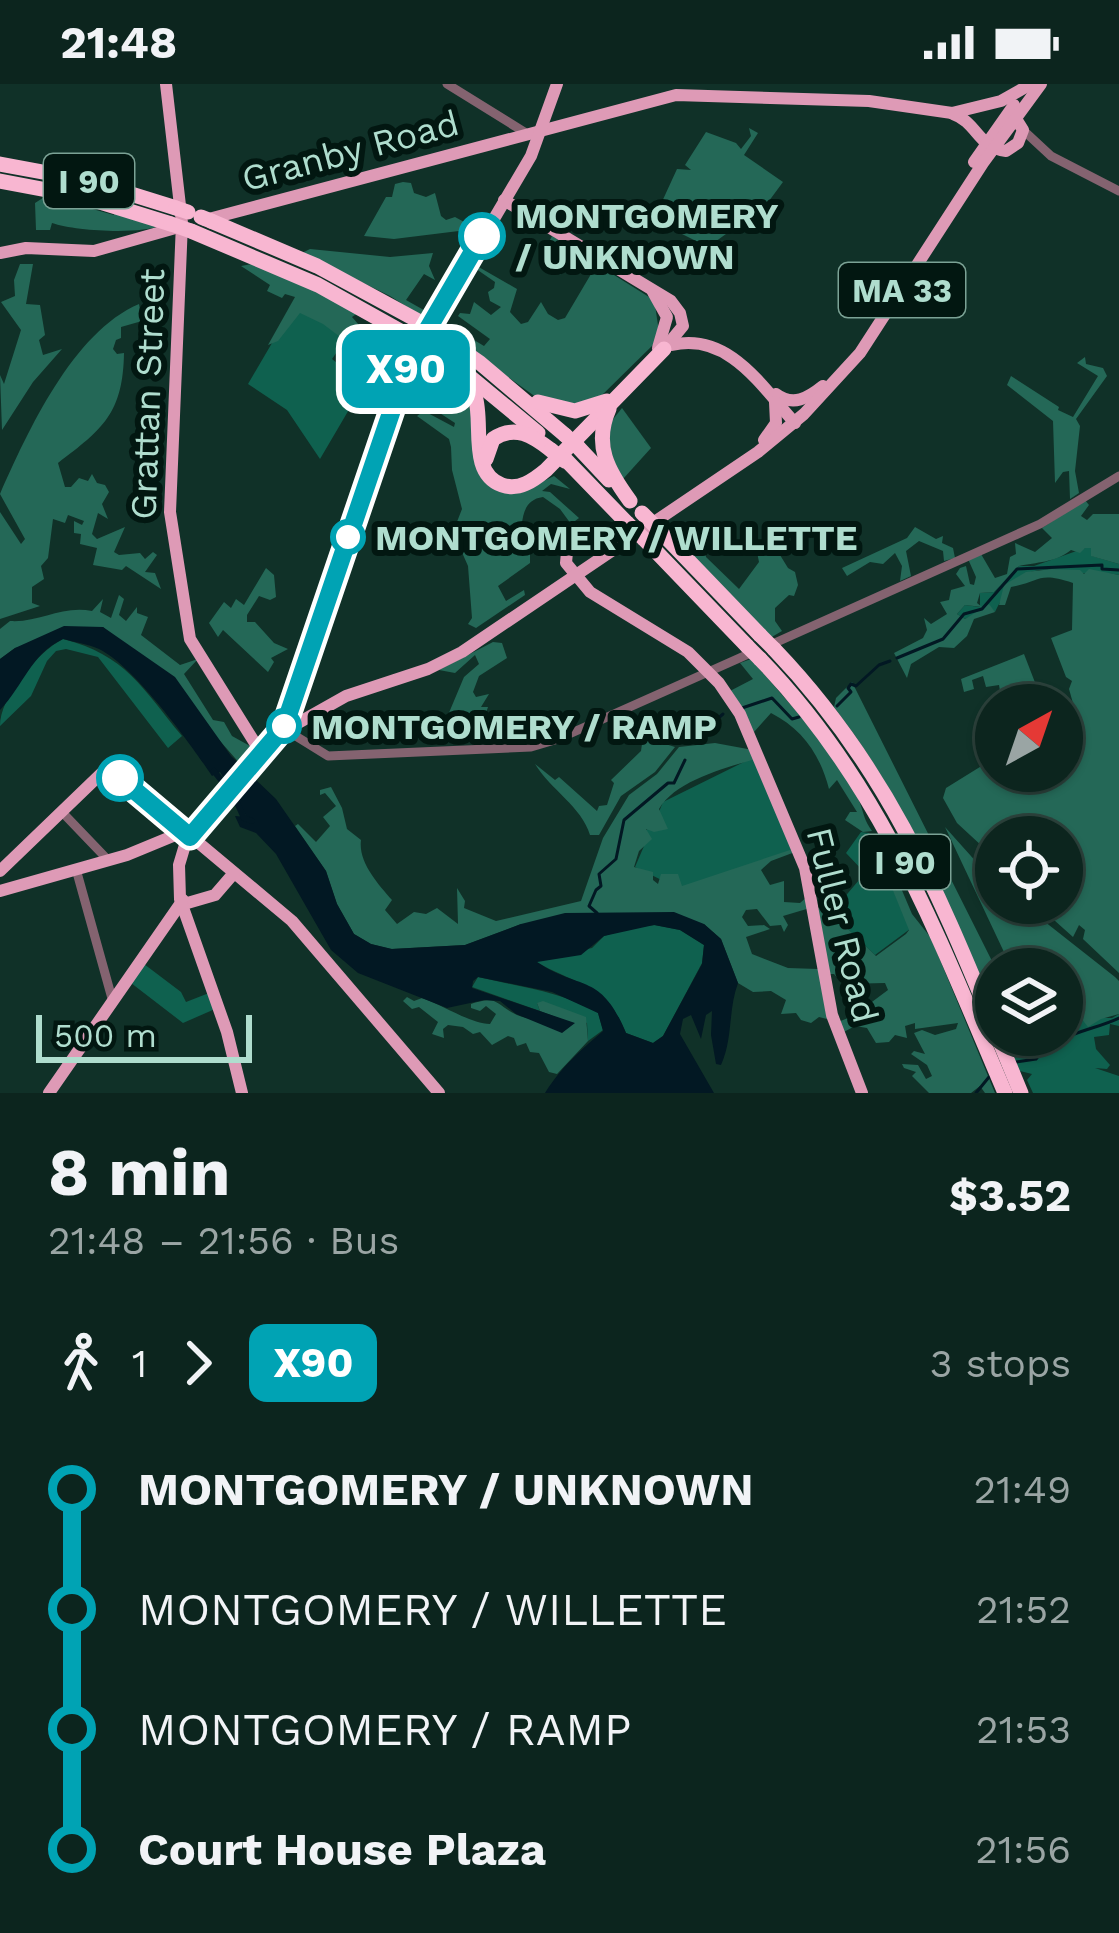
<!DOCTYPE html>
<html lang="en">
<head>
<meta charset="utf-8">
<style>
  body { margin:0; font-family:"Work Sans",sans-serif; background:#1a312b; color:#f1f3f6; height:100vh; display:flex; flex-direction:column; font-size:45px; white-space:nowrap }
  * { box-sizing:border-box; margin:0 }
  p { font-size:39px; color:#9aa5a4 }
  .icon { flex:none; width:66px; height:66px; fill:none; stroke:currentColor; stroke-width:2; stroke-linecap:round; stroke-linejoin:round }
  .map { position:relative; height:1009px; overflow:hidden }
  .sheet { display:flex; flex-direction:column; background:#0c251e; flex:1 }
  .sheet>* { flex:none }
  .badge { padding:0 24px; border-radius:18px; font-size:42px; line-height:78px }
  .needle { width:78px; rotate:40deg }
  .fabs { position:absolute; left:975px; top:600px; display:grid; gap:24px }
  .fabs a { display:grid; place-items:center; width:108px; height:108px; border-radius:50%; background:#0c251e; box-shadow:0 3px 9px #0004,0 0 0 3px #2c423c; font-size:60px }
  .scale { position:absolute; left:36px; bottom:30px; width:216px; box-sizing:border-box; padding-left:12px; border:6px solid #afddce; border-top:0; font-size:33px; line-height:42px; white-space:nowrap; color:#afddce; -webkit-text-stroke:9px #021711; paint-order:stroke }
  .map>.badge { position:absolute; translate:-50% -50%; box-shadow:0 0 0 6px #fff }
  .legs { display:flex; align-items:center; gap:18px; height:132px; padding:0 48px; font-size:39px }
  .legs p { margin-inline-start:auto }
  .head { display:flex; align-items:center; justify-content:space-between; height:204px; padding:0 48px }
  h1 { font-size:66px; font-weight:700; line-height:90px }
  ul { padding:0 48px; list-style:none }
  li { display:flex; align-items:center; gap:42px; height:120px; font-size:45px }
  li i { display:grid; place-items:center; width:18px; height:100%; margin:0 15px; background:currentColor }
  li i::after { content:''; width:30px; height:30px; margin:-15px; border:9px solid; border-radius:50%; background:#0c251e }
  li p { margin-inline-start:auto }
  li:first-child i { background:linear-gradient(#0000 50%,currentColor 0) }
  li:last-child i { background:linear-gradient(currentColor 50%,#0000 0) }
  .status { display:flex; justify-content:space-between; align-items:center; height:84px; padding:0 60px; background:#0c251e; direction:ltr }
  .status svg { height:33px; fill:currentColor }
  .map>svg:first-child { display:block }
  .green { fill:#0f614f }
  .forest { fill:#246857 }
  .water { fill:#021823; fill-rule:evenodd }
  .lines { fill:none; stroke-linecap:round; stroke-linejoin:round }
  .stream { stroke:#021823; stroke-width:3 }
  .canal { stroke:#021823; stroke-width:6 }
  .minor { stroke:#846370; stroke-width:9 }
  .major { stroke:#de9ab6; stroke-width:12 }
  .highway { stroke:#f8b6d1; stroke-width:15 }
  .highway-bridge { stroke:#f8b6d1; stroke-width:15 }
  .line-1-casing { stroke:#fff; stroke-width:27 }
  .line-1 { stroke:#00a3b4; stroke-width:18 }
  .stop-1-dot { fill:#fff; stroke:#00a3b4; stroke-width:6 }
  .labels { text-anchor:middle; stroke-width:12; stroke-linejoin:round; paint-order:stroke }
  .shield { fill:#021711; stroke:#7ba295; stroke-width:3 }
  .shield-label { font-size:33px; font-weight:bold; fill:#afddce }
  .street-label { font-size:36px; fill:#afddce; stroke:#021711 }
  .stop-label { font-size:36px; font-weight:bold; fill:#afddce; stroke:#021711; text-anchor:start }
</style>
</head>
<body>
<div class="status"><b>21:48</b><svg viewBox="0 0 49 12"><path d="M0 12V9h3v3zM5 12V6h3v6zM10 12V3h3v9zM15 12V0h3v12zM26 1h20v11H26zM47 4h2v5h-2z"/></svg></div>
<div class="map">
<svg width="1119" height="1009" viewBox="0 0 1119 1009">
  <rect width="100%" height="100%" fill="#103128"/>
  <g class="green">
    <polygon points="296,218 348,252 332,275 364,300 320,375 287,326 248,300"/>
    <path d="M 1085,464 L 1091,464 L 1092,472 L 1119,480 L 1119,491 C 1106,488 1093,491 1081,489 C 1033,481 1016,484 995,528 L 989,523 L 965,535 L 957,530 L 965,521 L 980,523 L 980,509 L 994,508 L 1019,482 L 1034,482 Z"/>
    <path d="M 63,555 C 126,571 142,604 182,652 L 168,664 L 98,573 L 66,565 L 56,567 L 47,577 L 31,612 L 0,642 C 0,613 36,569 63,555 Z"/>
    <polygon points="756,672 795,767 682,806 635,783 644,762 643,750 656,735 663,718"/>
    <polygon points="861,748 869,749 910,845 875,871 831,829 865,789 846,769"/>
    <path d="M 655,841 L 680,846 L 704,861 L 702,879 L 663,952 L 653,959 L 626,949 C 605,898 577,902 535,877 L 592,864 L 604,852 L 630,844 Z"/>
    <polygon points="144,880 181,908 186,918 209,909 215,925 183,939 131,899"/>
    <path d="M 478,893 C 519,903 562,907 598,929 L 603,946 L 588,957 L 587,939 L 537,919 L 540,927 L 472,903 Z"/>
    <polygon points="1119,930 1119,942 1110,940 1109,951 1094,953 1096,965 1110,981 1107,985 1095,984 1119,992 1119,1009 1033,1009 1027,996 1032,990 1020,987 1014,974 1023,969 1031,970 1036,963 1028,951 1047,951 1053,956 1067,949 1082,934 1112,934"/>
  </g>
  <g class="forest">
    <polygon points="749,44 758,49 744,71 783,98 766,121 708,163 678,148 679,143 660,122 677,85 691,86 685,81 706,48 736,59 741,65 751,52"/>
    <polygon points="403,98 411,99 414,109 426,113 435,109 441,132 446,136 455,133 466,139 475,138 475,145 394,155 364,152 386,113 392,113 395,100"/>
    <path d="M 46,112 L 114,131 L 114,125 L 162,141 C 140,151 75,147 52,139 L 50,146 L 36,146 L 35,119 Z"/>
    <polygon points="552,152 649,213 655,221 659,248 654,260 598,315 579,323 540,316 437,242 441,236 484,262 490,255 458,232 460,229 470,230 474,218 491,231 501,223 490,217 488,208 494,204 495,198 469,180 470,178 517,205 510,228 521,240 528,238 541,218 548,230 558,236 565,234 594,185 572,173 560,191 556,183 563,173 558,161 550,156"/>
    <polygon points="310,165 390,173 433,169 429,182 435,196 424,190 406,216 429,229 426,235 390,212 302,169"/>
    <polygon points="258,179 358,229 352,233 359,241 385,251 390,245 411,258 404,269 374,254 364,271 323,240 300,229 278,257 268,261 295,213 285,210 282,214 267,207 270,201 241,182"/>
    <polygon points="20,180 33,180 26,220 40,221 45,251 39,256 43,271 62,265 33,298 2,346 0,291 4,300 21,246 1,218 15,212 14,196"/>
    <path d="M 139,220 L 142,237 L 121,243 L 121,254 L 116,256 L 113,265 L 117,270 L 124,269 C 123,329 103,345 58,379 L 65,403 L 71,403 L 79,394 L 88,397 L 92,390 L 97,399 L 105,401 L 109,408 L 102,420 L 108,435 L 98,429 L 92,450 L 97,455 L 125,443 L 114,468 L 119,471 L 140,469 L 145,475 L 153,468 L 157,471 L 145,488 L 155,489 L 161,505 L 126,482 L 122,486 L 93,481 L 97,464 L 80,460 L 81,450 L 74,449 L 74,437 L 82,441 L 84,437 L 68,431 L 65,439 L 53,435 L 48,474 L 41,482 L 44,495 L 32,503 L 32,519 L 40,522 L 0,535 L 0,428 L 21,460 L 25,455 L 0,410 C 28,347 73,248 139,220 Z"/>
    <path d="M 424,267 C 481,308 472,321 482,387 L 519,409 L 554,392 L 570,405 L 551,400 L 542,407 L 550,408 L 579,434 L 571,440 L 560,425 L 543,413 C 520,416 522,440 521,458 L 530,466 L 530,479 L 498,502 L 506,517 L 524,506 L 525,511 L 476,544 L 468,540 L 472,534 L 468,482 L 453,448 L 462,425 L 452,386 L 451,363 L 449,355 L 417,332 L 424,327 L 454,343 L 455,339 L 429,322 L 411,297 L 407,297 L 413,291 L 443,304 L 448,301 L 416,276 Z"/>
    <polygon points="1085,273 1086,280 1103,284 1107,292 1076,335 1080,342 1075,387 1079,409 1070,415 1069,387 1063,388 1055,399 1053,337 1007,301 1011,292 1059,323 1058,326 1073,333 1098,292 1077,279"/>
    <polygon points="622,324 651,364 623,395 610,379 606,344"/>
    <path d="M 1085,416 L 1089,421 L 1081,432 L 1087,436 L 1093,430 L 1119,430 L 1119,480 L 1091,472 L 1091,464 L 1085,464 L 1080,469 L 1071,466 C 1055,479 1036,478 1019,482 L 994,508 L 980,509 L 977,519 L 982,523 L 965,521 L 957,530 L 965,535 L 989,520 L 995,528 L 974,535 L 967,552 L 954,564 L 939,563 L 911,580 L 907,594 L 894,569 L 923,554 L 927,546 L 924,534 L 931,540 L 947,530 L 940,518 L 949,516 L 951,506 L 965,502 L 956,490 L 960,484 L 966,482 L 970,500 L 974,501 L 976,493 L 968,475 L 981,470 L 995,494 L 1007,490 L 1010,473 L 1016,470 L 1015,459 L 1035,468 L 1052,454 L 1042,444 Z"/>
    <polygon points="915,443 936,455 943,452 942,459 953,464 955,474 944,477 943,467 919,457 906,467 911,492 900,497 902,482 895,469 883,480 870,478 847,492 842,484 907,454"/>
    <polygon points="680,451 698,465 704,460 706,473 739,505 759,478 757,468 772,458 788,484 795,488 798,501 794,512 789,511 775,524 775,537 782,547 770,554 678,456"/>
    <polygon points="266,484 274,491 276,513 270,516 259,512 247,531 247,538 255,538 274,559 288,565 271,574 274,578 268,588 223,546 218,553 209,539 224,518 231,524 236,515 244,521"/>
    <path d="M 1052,485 L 1080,486 L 1084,490 L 1089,485 L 1119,491 L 1119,889 L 1083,855 L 1085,846 L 1079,841 L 1073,853 L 1035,819 L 1062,819 L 1062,753 L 996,753 L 996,775 L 957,739 L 943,714 L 946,704 L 996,673 L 996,687 L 1062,687 L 1062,645 L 1067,637 L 1062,630 L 1076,630 L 1069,605 L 1072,597 L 1066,593 L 1051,554 L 1072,546 L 1073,499 C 1037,487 1041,498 1011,503 L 1005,521 L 999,521 L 1004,501 L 1026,488 Z"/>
    <path d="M 119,511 L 124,515 L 119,531 L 126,537 L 137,523 L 137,529 L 148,533 L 141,551 L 180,581 L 198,575 L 184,590 L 213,636 L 224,638 L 232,652 L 250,662 L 251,672 L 242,682 L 206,641 L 103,543 L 15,564 L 0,575 L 0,545 L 10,537 C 39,539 62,521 92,527 L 103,515 L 100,528 L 111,534 Z"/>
    <polygon points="493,558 502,559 507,574 479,592 473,608 476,613 489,610 481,623 488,623 486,629 496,635 491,641 494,649 472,631 459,653 443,643 464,593 479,580 475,571 455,589 439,586"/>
    <polygon points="1024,570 1036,601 1034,621 1030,620 1030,603 1016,607 1013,620 1002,619 999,601 986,603 983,592 972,596 974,605 964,608 961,595"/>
    <path d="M 751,575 L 829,665 C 835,685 854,699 860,719 C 864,730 864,736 872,747 L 863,748 L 845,736 L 850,728 L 857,728 L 837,696 L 829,705 C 820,670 802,645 771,629 L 754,648 L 730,607 L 753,595 L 740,579 Z"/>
    <path d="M 852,598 L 996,885 L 996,929 C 948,819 908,719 834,623 L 836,614 Z"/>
    <path d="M 643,653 L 675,663 L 655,688 L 621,712 L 599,751 L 590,751 C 582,723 550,705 535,680 L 555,696 L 559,693 L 597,727 L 599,722 L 607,721 L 614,699 L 611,696 L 641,667 Z"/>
    <path d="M 715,659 L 753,666 L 755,675 C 725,684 675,697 659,725 L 668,745 L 654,748 L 646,745 L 652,755 L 639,767 L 634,783 L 653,788 L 653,796 L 658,800 L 661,790 L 678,790 L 682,802 L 793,765 L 795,768 L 771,777 L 761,786 L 770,801 L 784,797 L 784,818 L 800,819 L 808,812 L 810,824 L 783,832 L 788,841 L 784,848 L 781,841 L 770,842 L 757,825 L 746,826 L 742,833 L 748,842 L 764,841 L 770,845 L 746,853 L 752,870 L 788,884 L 818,885 L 831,936 L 819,933 L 811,939 L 801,936 L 796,929 L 781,930 L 786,916 L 771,907 L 753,908 L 738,899 L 721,855 L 704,840 L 521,840 L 465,861 L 391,865 L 371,860 L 354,850 L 337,820 L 326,787 L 295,742 L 298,740 L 316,758 L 330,742 L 323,733 L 336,722 L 325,709 L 320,711 L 320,706 L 331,703 L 342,724 L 347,745 L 361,756 C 358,778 378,800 392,816 L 385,826 L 397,840 L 414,828 L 426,830 L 437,824 L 458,840 L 457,804 L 465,817 L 464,824 L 496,837 L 581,817 L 603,754 L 629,711 L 657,690 L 679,663 Z"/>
    <polygon points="945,743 996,800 996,819 1021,819 1115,893 1119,897 1119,930 1101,935 1088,943 1081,934 1067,949 1053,956 1047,953 1062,951 1062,885 1012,885"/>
    <polygon points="884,766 898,779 904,797 898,797 912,830 931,854 995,1009 985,1009 980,1002 971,1009 929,1009 912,992 916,988 904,984 902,980 918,981 926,995 932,992 927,981 911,970 914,967 925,970 914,949 922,946 935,951 956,945 958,939 915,945 915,939 905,942 907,954 895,951 889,958 876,959 867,944 855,942 842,949 838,938 853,932 888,906 885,899 843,900 834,890 827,890 818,824 824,822 876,872 906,850 909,846 879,772"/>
    <path d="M 407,913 L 414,917 L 422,914 C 445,922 469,939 490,940 L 496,930 L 486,922 L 480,927 L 471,924 L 471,920 C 498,911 495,920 515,930 C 531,938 557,937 574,940 L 540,927 L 537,919 L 543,917 L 586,933 L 588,957 L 557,990 L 549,988 L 539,969 L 530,968 L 526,959 L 517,962 L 514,954 L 508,952 L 492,961 L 480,948 L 473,950 L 463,943 L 448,941 L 443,945 L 444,954 L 432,950 L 438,938 L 419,923 L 412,925 L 403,917 Z"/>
  </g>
  <path class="water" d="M 64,542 L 103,543 L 175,593 L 231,672 L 276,715 L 326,787 L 337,820 L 354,850 L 371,860 L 392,865 L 465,861 L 521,840 L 565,829 L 674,828 L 704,840 L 721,855 L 738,899 C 728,926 733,955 721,981 L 716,980 L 711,951 L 712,927 L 706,931 L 701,955 L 691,931 L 683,935 L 680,950 L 714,1009 L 545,1009 C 562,982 580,967 603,947 L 598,929 L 552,908 L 478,893 L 473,897 L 472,904 L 575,939 L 562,949 L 516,930 L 500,917 L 484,916 L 447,924 L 358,889 L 331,866 L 276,770 L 256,749 L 240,743 L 235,732 L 247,733 L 220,688 L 212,692 C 190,659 134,582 99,565 C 88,560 74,558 63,555 C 30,571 24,601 0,626 L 0,575 L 15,564 ZM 654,841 L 680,846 L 704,861 L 702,880 L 663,952 L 653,959 L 626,949 C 601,888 580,907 537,878 L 581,871 L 604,852 Z"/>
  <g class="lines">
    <g class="stream">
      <polyline points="897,574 943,555 964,530 982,525 1017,485 1102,481 1102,485 1119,486"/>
      <polyline points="837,622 851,608 848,604 851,600 856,602 879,581 890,577"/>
      <polyline points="742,624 772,614 792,635 799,633"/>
      <polyline points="694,655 723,630"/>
      <polyline points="597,829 589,822 596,806 601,802 599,790 616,775 624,736 668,699 674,699 685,676"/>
      <path d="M 1016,978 L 1036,975 C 1054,950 1092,947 1119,934"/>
      <polyline points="976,1009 989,993"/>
    </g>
    <polyline class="canal" points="214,687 235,714 244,734 252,737"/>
    <g class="minor">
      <polyline points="447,0 526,49"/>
      <polyline points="1023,46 1051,72 1119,107"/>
      <polyline points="768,562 1040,440 1119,392"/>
      <polyline points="286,646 328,672 531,663 558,655 753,568"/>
      <polyline points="62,728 108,776"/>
      <polyline points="76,785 113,918"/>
    </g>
    <g class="major">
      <polyline points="166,0 182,139 170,428 190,555 263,672"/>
      <path d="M 953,30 C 977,38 978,64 1006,67 L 1018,59 L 1023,46 L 1013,30"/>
      <polyline points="974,78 1014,21"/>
      <polyline points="504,116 671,217 680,229 683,242 664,265"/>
      <polyline points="205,136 676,11 869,17 952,29 1001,17 1031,0"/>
      <polyline points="0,169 26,164 94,167 179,143"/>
      <polyline points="653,208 667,233 658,264"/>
      <path d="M 672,261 C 729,248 762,303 795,339"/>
      <path d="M 776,310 C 793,323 808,314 823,302"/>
      <polyline points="764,356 776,339 775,318"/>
      <polyline points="625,451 606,457 575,460 567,468 566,479 590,508 688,568 719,599 740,630 805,784 832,931 862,1009"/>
      <polyline points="284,643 406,284 531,72 557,0"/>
      <polyline points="0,787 108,683 292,837 439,1009"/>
      <polyline points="0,807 127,771 190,745"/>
      <polyline points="184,820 215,811 234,789"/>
      <polyline points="49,1009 183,816"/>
      <polyline points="242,1009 227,948 180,815 179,781 185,761 202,738 291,643 346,612 428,585 462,568 758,368 804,330 860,269 983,79 1041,0"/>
    </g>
    <g class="highway">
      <polyline points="0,80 86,96 176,124"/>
      <polyline points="0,97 84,113 171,140"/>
      <polyline points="211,137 317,182 422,239"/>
      <polyline points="191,147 318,201 413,254"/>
      <polyline points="434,247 480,279 565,351"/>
      <path d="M 444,274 C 456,286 469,297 475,312 C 484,339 468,389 502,401 C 519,407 534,396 546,386 L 664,265"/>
      <polyline points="469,292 538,349"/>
      <polyline points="538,318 575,327 607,317"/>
      <path d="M 609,325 C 593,361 608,387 630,417"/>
      <polyline points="578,363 609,396"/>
      <path d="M 486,375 L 493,355 C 515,340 533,352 551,366"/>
      <polyline points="566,376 627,439"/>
      <polyline points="658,445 760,551"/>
      <polyline points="644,455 747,562"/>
      <path d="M 774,565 C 886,682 935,801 996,948"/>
      <path d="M 760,575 C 882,701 937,850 1005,1009"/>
      <polyline points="997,951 1021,1009"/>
    </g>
    <g class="highway-bridge">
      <polyline points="176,124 188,128"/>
      <polyline points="201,133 211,137"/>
      <polyline points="171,140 191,147"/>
      <polyline points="422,239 434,247"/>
      <polyline points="413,254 427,262"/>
      <polyline points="565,351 578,363"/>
      <polyline points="551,366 565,377"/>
      <polyline points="642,429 658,445"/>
      <polyline points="627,439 644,455"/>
      <polyline points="760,551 774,565"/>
      <polyline points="747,562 760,575"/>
    </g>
  </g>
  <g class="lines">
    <g class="line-1-casing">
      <polyline id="line-1" points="120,694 190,753 284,643 408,279 482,152"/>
    </g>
    <use href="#line-1" class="line-1"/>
  </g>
  <g class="stop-1-dot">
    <circle cx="482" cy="152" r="21"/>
    <circle cx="348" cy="453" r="15"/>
    <circle cx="284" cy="642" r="15"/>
    <circle cx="120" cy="694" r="21"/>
  </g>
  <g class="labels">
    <g class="shield">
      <rect x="44" y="70" width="90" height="54" rx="9"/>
      <rect x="839" y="179" width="126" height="54" rx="9"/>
      <rect x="860" y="751" width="90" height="54" rx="9"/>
    </g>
    <g class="shield-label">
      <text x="89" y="109">I 90</text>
      <text x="902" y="218">MA 33</text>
      <text x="905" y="790">I 90</text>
    </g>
    <g class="street-label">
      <text transform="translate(350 66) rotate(-15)" y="13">Granby Road</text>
      <text transform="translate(147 310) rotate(-88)" y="13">Grattan Street</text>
      <text transform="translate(843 841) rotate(76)" y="13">Fuller Road</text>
    </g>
    <g class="stop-label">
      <text x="515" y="144">MONTGOMERY<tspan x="515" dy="41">/ UNKNOWN</tspan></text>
      <text x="375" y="466">MONTGOMERY / WILLETTE</text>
      <text x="311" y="655">MONTGOMERY / RAMP</text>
    </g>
  </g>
</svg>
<div class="fabs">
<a><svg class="needle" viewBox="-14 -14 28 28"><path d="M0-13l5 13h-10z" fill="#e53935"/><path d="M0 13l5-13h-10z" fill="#9aa5a4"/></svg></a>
<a><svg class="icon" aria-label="locate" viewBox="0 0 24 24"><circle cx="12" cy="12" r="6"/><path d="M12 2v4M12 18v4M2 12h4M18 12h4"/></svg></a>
<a><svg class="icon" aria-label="layers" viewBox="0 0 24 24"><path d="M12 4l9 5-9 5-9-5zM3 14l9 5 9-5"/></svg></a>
</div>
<div class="scale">500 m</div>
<b class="badge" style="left:406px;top:285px;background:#00a3b4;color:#fff">X90</b>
</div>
<section class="sheet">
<div class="head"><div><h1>8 min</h1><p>21:48 – 21:56 · Bus</p></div><b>$3.52</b></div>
<div class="legs"><svg class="icon" aria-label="walk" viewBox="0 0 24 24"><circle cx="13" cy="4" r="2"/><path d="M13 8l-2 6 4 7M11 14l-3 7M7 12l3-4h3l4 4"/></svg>1<svg class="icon" aria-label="forward" viewBox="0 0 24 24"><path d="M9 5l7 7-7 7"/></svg><b class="badge" style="background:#00a3b4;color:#fff">X90</b><p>3 stops</p></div>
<ul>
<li><i style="color:#00a3b4"></i><b>MONTGOMERY / UNKNOWN</b><p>21:49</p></li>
<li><i style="color:#00a3b4"></i><span>MONTGOMERY / WILLETTE</span><p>21:52</p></li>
<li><i style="color:#00a3b4"></i><span>MONTGOMERY / RAMP</span><p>21:53</p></li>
<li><i style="color:#00a3b4"></i><b>Court House Plaza</b><p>21:56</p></li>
</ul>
</section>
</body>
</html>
